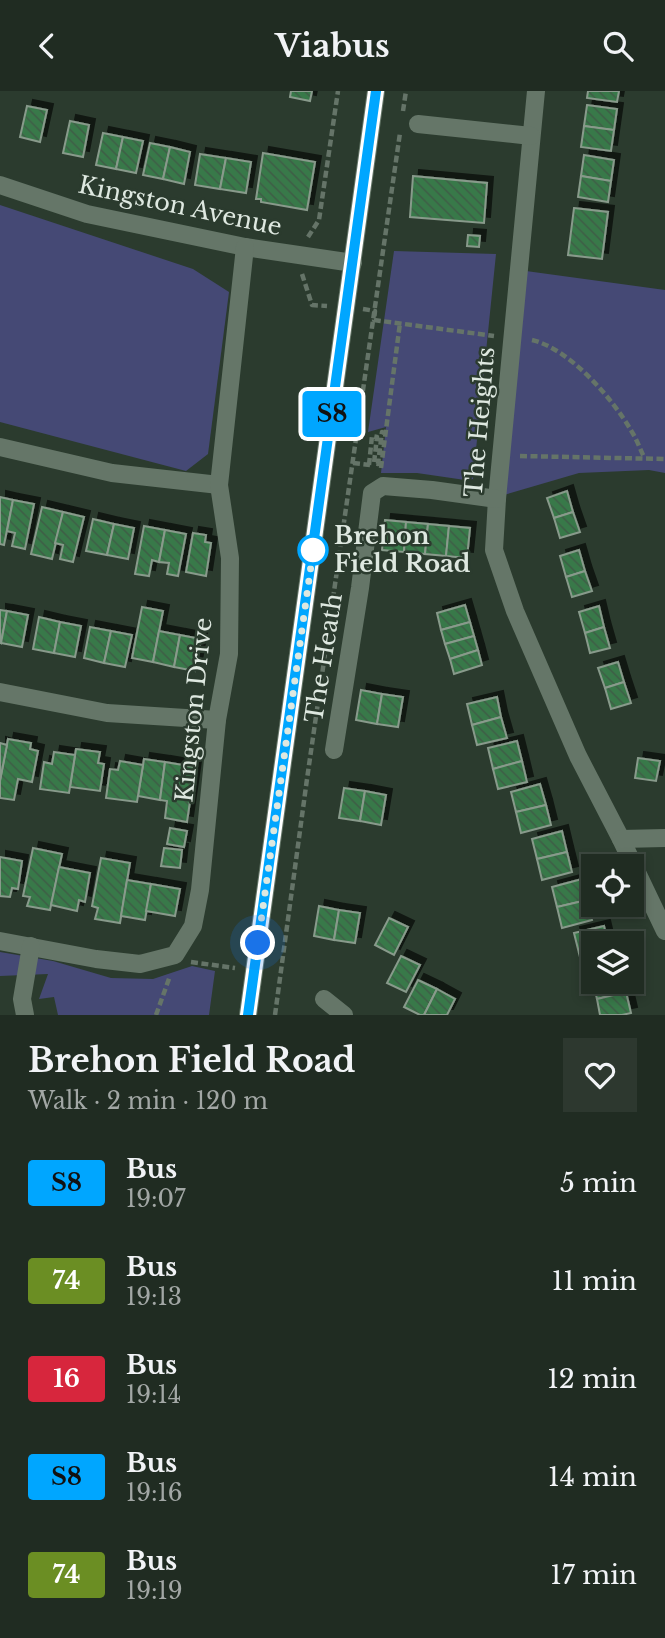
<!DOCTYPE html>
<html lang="en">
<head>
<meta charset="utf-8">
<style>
  body { margin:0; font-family:"Libre Baskerville",serif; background:#2d382f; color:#f1f3f6; height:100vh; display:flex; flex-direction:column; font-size:26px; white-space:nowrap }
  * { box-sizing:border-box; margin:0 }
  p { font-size:23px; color:#a2a7a5 }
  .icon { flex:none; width:38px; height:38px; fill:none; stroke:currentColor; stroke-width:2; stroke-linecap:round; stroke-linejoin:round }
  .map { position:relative; height:924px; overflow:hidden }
  .drawer { display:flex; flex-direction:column; background:#202c22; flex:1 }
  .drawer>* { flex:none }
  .badge { padding:0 14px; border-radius:5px; font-size:24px; line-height:46px }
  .fabs { position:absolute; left:581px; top:763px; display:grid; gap:14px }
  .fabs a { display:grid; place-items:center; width:63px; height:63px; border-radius:0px; background:#202c22; box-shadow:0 4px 10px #0003,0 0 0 2px #3d4840; font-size:35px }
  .you { position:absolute; width:35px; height:35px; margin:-18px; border:5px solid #fff; border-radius:50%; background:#1a73e8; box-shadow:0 0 0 10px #1a73e833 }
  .map>.badge { position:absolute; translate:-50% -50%; box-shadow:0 0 0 4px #fff }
  .round { display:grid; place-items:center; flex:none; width:74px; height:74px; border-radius:0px; background:#2d382f }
  .head { display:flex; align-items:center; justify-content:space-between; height:119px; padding:0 28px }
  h1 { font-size:33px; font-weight:800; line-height:52px }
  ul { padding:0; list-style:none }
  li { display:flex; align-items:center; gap:21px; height:98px; padding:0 28px }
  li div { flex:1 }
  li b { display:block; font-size:26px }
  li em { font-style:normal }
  li .badge { min-width:77px; font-weight:700; text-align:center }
  header { display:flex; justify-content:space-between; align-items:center; height:91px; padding:0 28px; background:#202c22; font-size:32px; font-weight:800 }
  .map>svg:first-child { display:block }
  .green { fill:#454975 }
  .building { fill:url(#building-back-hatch); stroke:#889a8b; stroke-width:2; filter:url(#shadow) }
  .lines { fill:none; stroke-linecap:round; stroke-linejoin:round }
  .path { stroke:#657468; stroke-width:4.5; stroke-dasharray:7 3.5; stroke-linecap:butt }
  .street { stroke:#657668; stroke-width:18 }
  .secondary { stroke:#657668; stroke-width:18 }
  .line-casing { stroke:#fff; stroke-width:16 }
  .line { stroke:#00a6ff; stroke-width:10 }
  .walk { stroke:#dee8e0; stroke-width:7; stroke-dasharray:0 12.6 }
  .stop-dot { fill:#fff; stroke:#00a6ff; stroke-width:3.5 }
  .labels { text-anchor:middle; stroke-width:5; stroke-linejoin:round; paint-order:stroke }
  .street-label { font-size:24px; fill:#dee8e0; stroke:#2b3b2e }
  .stop-label { font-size:24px; font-weight:bold; fill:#dee8e0; stroke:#2b3b2e; text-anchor:start }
</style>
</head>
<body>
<header><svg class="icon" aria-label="back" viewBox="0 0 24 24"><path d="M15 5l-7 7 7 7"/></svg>Viabus<svg class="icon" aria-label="search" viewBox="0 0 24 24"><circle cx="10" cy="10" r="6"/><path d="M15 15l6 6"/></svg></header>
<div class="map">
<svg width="665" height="924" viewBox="0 0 665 924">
  <defs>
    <pattern id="building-back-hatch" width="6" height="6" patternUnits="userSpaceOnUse" patternTransform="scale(1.75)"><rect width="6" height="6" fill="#39794a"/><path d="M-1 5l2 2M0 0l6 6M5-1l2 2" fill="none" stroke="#3e6046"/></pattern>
    <filter id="shadow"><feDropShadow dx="6" dy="-6" stdDeviation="0" flood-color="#0009"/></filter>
  </defs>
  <rect width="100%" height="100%" fill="#2b3b2e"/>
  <g class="green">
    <polygon points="0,114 193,178 229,201 208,363 186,380 0,331"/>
    <polygon points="394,160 496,163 473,388 465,389 417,382 381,382 386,336 368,341"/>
    <polygon points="526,180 665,199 665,382 649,379 579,382 504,404"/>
    <polygon points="0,861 53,870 111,887 153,888 192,875 215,880 209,924 58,924 54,906 39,908 48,883 0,885"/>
  </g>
  <g class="building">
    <polygon points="291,0 312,0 310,10 290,6"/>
    <polygon points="588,0 619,0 617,11 587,7"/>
    <polygon points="587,14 617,18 614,39 584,35"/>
    <polygon points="27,15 47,19 40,51 20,46"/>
    <polygon points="70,30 89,34 83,66 63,62"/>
    <polygon points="584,35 614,39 611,60 581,56"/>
    <polygon points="103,42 123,46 116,78 96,74"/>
    <polygon points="123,46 143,50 136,82 116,78"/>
    <polygon points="150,52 170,56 163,88 143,84"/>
    <polygon points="170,56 190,61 184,93 163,88"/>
    <polygon points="263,62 315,71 307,119 261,111 261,108 256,108"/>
    <polygon points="200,63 226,67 220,98 195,94"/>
    <polygon points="584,64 614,69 611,90 581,85"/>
    <polygon points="226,67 251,71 246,102 220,98"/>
    <polygon points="413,85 487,92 484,132 410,126"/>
    <polygon points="581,85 611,90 608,111 578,106"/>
    <polygon points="574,117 608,121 602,168 568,164"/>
    <polygon points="468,144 480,145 479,156 467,155"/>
    <polygon points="567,400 573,421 554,427 547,407"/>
    <polygon points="0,406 13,409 4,454 0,453"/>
    <polygon points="13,409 34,413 25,458 12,455 15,442 7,440"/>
    <polygon points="42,416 63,421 52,468 31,463"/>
    <polygon points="63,421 84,426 73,471 60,468 63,454 55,452"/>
    <polygon points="573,421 580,441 560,447 554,427"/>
    <polygon points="93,428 114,433 107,464 86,460"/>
    <polygon points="385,429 406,431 404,461 382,459"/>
    <polygon points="406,431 428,433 425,463 404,461"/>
    <polygon points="114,433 134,437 128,468 107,464"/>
    <polygon points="428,433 449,435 446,465 425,463"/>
    <polygon points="144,435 165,439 159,471 152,469 149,485 135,483"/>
    <polygon points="449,435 470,437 467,467 446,465"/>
    <polygon points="165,439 186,443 178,485 167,483 169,472 159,471"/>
    <polygon points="193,442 206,444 205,451 211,452 206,485 186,481"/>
    <polygon points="579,459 585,480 566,486 560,465"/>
    <polygon points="585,480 592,500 572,506 566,486"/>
    <polygon points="465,514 470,531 441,539 437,522"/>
    <polygon points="599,515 604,536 585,542 579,521"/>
    <polygon points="142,516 163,520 153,571 132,567"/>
    <polygon points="0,519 7,520 1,552 0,551"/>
    <polygon points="7,520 28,524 22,556 1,552"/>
    <polygon points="39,526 60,531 54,562 33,558"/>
    <polygon points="60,531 81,535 75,566 54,562"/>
    <polygon points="470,531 474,545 445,553 441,539"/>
    <polygon points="90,536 111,540 104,572 84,567"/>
    <polygon points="604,536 610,557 590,562 585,542"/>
    <polygon points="111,540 132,544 125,576 104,572"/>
    <polygon points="159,540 180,544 174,576 153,571"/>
    <polygon points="180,544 201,548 195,580 174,576"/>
    <polygon points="474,545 478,559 450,568 445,553"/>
    <polygon points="478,559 482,574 454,583 450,568"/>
    <polygon points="618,571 624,591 605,597 598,577"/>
    <polygon points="624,591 631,612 611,618 605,597"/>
    <polygon points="361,599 382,603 377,633 356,629"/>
    <polygon points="382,603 403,606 398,636 377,633"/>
    <polygon points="497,606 501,626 472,634 467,613"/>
    <polygon points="501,626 507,647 477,654 472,634"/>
    <polygon points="8,648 31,652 30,658 38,660 32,691 18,688 14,709 0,707 0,690"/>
    <polygon points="517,650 522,670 493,678 488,657"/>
    <polygon points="0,652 7,654 0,689"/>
    <polygon points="76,658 100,661 98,672 104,673 100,700 70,696"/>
    <polygon points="54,661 75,664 69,702 40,698 44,671 52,673"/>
    <polygon points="638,667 660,670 656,690 635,687"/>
    <polygon points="144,668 165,671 160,709 138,705"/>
    <polygon points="120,670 143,674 137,711 106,707 110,678 118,679"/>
    <polygon points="522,670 527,691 498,698 493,678"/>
    <polygon points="165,671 195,676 187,731 165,727 167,710 160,709"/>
    <polygon points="540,693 546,714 516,721 511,701"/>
    <polygon points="344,697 365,700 360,730 339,727"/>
    <polygon points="365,700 386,704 381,734 360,730"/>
    <polygon points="546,714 551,734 521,742 516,721"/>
    <polygon points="170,737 187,740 184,756 167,753"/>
    <polygon points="562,740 567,761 537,768 532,748"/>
    <polygon points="33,757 62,763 50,819 27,815 30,806 23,805"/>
    <polygon points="164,757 182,759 180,777 161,775"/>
    <polygon points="567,761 572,781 542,789 537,768"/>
    <polygon points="0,766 22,770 18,798 12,797 10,806 0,805"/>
    <polygon points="101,767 130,772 120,832 95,828 98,817 92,815"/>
    <polygon points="59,776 90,782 85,811 79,809 77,820 51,814"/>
    <polygon points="582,788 587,809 557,816 552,796"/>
    <polygon points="127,789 151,793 145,829 121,825"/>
    <polygon points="151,793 180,798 175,825 146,820"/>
    <polygon points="587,809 592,829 562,837 557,816"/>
    <polygon points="319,815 339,819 334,849 314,845"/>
    <polygon points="339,819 360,822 355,852 334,849"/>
    <polygon points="389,827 408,836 394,864 375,854"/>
    <polygon points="604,835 608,852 593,852 593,859 579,862 574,842"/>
    <polygon points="593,859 593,881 584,883 579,862"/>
    <polygon points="401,865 420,874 406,901 387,892"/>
    <polygon points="592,888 593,888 593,891 624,891 626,901 597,908"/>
    <polygon points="418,889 437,898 424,924 420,924 404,916"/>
    <polygon points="437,898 455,908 447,924 424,924"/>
    <polygon points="626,901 631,922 622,924 600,924 597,908"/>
  </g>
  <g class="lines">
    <g class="path">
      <polyline points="403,20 406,0"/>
      <polyline points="308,146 319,129 338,0"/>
      <polyline points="302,183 312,214 327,215"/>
      <polyline points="363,218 375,220 374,229 494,245"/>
      <path d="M 532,249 C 570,258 613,308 632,341 C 637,349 640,358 644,366"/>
      <polyline points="520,365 665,368"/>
      <polyline points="353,372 370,374"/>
      <polyline points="369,374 372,345 377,346 374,372 378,373 382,341 384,342"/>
      <polyline points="381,377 400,232"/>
      <polyline points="191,871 235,877"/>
      <polyline points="156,924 170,885"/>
      <polyline points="275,924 307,688 400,42"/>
    </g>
    <g class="street">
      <polyline points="536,0 497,408 494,459 515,520 578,665 621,748 665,840"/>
      <polyline points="418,33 531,45"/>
      <polyline points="0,94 87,123 245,156 353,172"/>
      <polyline points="0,356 112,382 219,394"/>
      <polyline points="0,601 107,622 217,629"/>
      <polyline points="334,659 360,497 372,402 383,395 432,399 497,408"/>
      <polyline points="621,748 665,747"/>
      <polyline points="0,850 96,868 140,873 175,864 193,835 200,799 217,629 229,563 230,467 219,394 245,156"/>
      <polyline points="324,908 344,924"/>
      <polyline points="25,924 22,908 31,855"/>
    </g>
    <polyline class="secondary" points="248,924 376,0"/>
  </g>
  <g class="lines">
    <g class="line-casing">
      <polyline id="line" points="248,924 376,0"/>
    </g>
    <use href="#line" class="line"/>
    <polyline class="walk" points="258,852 314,453 313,459"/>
  </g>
  <circle class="stop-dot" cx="313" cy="459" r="14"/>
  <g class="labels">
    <g class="street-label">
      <text transform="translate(180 115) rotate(12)" y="8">Kingston Avenue</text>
      <text transform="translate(480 331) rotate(-85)" y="8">The Heights</text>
      <text transform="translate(324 567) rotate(-81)" y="8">The Heath</text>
      <text transform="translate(194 619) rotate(-84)" y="8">Kingston Drive</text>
    </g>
    <g class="stop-label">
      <text x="334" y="453">Brehon<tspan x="334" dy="28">Field Road</tspan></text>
    </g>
  </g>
</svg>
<div class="fabs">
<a><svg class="icon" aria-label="locate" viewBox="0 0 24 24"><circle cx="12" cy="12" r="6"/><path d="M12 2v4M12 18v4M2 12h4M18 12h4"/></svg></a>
<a><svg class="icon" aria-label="layers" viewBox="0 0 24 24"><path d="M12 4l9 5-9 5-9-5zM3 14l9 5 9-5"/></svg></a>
</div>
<div class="you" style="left:258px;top:852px"></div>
<b class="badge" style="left:332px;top:323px;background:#00a6ff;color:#111">S8</b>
</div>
<section class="drawer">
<div class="head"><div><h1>Brehon Field Road</h1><p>Walk · 2 min · 120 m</p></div><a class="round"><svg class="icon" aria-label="heart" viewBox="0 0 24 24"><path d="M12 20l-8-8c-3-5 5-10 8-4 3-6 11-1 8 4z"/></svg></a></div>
<ul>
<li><span class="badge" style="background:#00a6ff;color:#111">S8</span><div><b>Bus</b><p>19:07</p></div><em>5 min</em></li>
<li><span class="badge" style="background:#6b8e23;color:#fff">74</span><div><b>Bus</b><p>19:13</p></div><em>11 min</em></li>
<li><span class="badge" style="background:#d7263d;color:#fff">16</span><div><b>Bus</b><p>19:14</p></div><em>12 min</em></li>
<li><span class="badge" style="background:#00a6ff;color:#111">S8</span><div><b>Bus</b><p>19:16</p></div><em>14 min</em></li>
<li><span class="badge" style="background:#6b8e23;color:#fff">74</span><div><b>Bus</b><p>19:19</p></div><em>17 min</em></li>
</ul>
</section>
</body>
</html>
